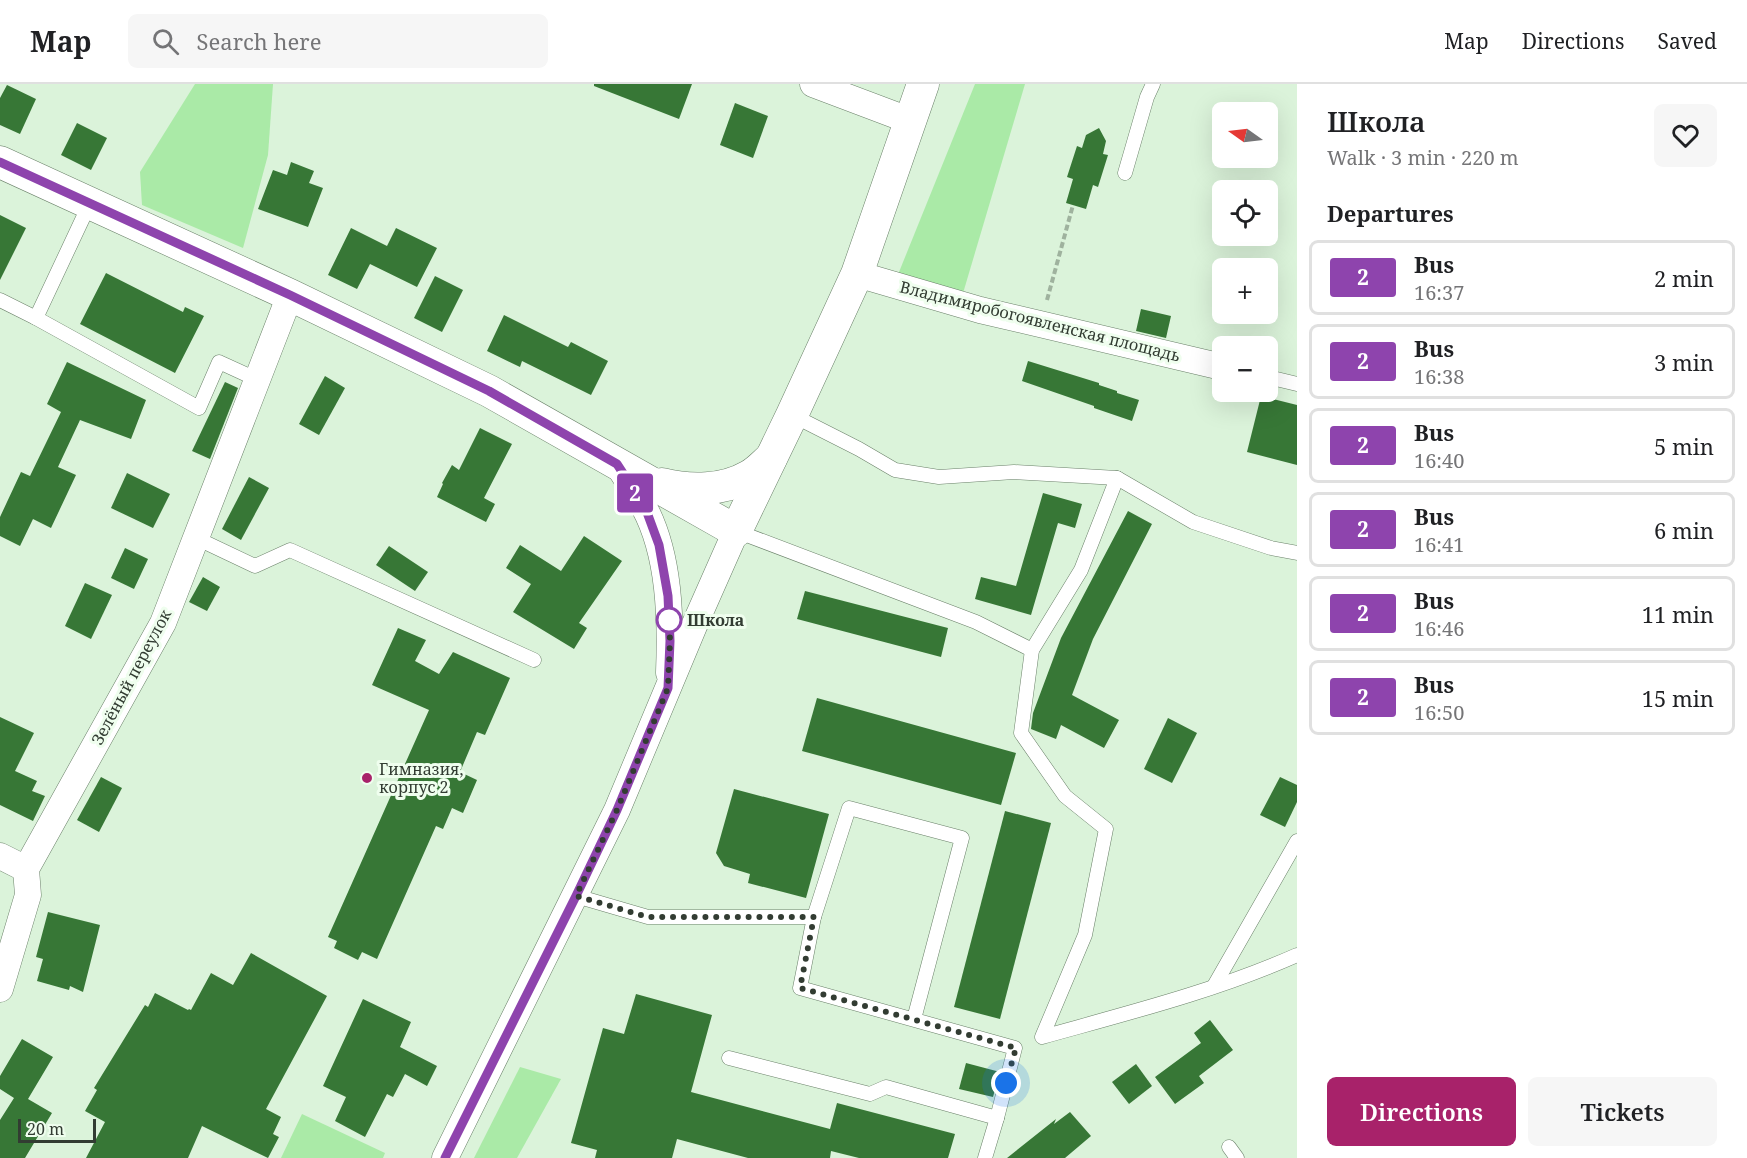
<!DOCTYPE html>
<html lang="en">
<head>
<meta charset="utf-8">
<style>
  body { margin:0; font-family:"Noto Serif",serif; background:#f6f6f6; color:#202124; height:100vh; display:flex; flex-direction:column; font-size:22px; white-space:nowrap }
  * { box-sizing:border-box; margin:0 }
  p { font-size:20px; color:#757577 }
  .icon { flex:none; width:33px; height:33px; fill:none; stroke:currentColor; stroke-width:2; stroke-linecap:round; stroke-linejoin:round }
  .map { position:relative; flex:1; overflow:hidden }
  .side { display:flex; flex-direction:column; background:#fff; width:450px }
  .side>* { flex:none }
  .badge { padding:0 12px; border-radius:4px; font-size:21px; line-height:39px }
  .needle { width:39px; rotate:284deg }
  .fabs { position:absolute; left:1212px; top:18px; display:grid; gap:12px }
  .fabs a { display:grid; place-items:center; width:66px; height:66px; border-radius:9px; background:#fff; box-shadow:0 6px 24px #0002; font-size:30px }
  .scale { position:absolute; left:18px; bottom:15px; width:78px; box-sizing:border-box; padding-left:6px; border:3px solid #323c32; border-top:0; font-size:16px; line-height:21px; white-space:nowrap; color:#323c32; -webkit-text-stroke:4px #effeee; paint-order:stroke }
  .you { position:absolute; width:30px; height:30px; margin:-15px; border:4px solid #fff; border-radius:50%; background:#1a73e8; box-shadow:0 0 0 9px #1a73e833 }
  .map>.badge { position:absolute; translate:-50% -50%; box-shadow:0 0 0 3px #fff }
  h2 { padding:0 30px; font-size:22px; line-height:54px }
  .round { display:grid; place-items:center; flex:none; width:63px; height:63px; border-radius:9px; background:#f6f6f6 }
  .summary { display:flex; align-items:center; justify-content:space-between; height:102px; padding:0 30px }
  h1 { font-size:28px; font-weight:600; line-height:45px }
  .action { display:flex; gap:12px; margin-top:auto; padding:12px 30px }
  .action a { flex:1; height:69px; border-radius:9px; background:#a8226a; color:#fff; font-size:24px; font-weight:600; line-height:69px; text-align:center }
  .action a+a { background:#f6f6f6; color:#202124 }
  ul { padding:0; list-style:none }
  li { display:flex; align-items:center; gap:18px; height:75px; margin:0 12px 9px; padding:0 18px; border:3px solid #e0e0e0; border-radius:9px }
  li div { flex:1 }
  li b { display:block; font-size:22px }
  li em { font-style:normal }
  li .badge { min-width:66px; font-weight:700; text-align:center }
  header { display:flex; align-items:center; gap:36px; box-sizing:border-box; height:84px; padding:0 30px; background:#fff; border-bottom:2px solid #e0e0e0 }
  header strong { font-size:28px }
  nav { display:flex; gap:33px; margin-inline-start:auto; font-size:21px }
  .search { width:420px; height:54px; background:#f6f6f6; display:flex; align-items:center; gap:15px; box-sizing:border-box; padding:0 21px; border-radius:9px; color:#757577; font-size:22px }
  main { display:flex; flex:1; min-height:0 }
  .map>svg:first-child { display:block }
  .green { fill:#aaeaa7 }
  .building { fill:#377736 }
  .lines { fill:none; stroke-linecap:round; stroke-linejoin:round }
  .service-casing { stroke:#6a8069; stroke-width:15 }
  .minor-casing { stroke:#6a8069; stroke-width:27 }
  .tertiary-casing { stroke:#6a8069; stroke-width:33 }
  .path { stroke:#9fb29e; stroke-width:4; stroke-dasharray:6 3; stroke-linecap:butt }
  .service { stroke:#fff; stroke-width:14 }
  .minor { stroke:#fff; stroke-width:26 }
  .tertiary { stroke:#fff; stroke-width:32 }
  .line-casing { stroke:#fff; stroke-width:14 }
  .line { stroke:#8e44ad; stroke-width:9 }
  .walk { stroke:#323c32; stroke-width:6; stroke-dasharray:0 10.8 }
  .stop-dot { fill:#fff; stroke:#8e44ad; stroke-width:3 }
  .poi-dot { fill:#a8226a; stroke:#effeee; stroke-width:2 }
  .labels { text-anchor:middle; stroke-width:6; stroke-linejoin:round; paint-order:stroke }
  .street-label { font-size:16px; fill:#323c32; stroke:#effeee }
  .stop-label { font-size:16px; font-weight:bold; fill:#323c32; stroke:#effeee; text-anchor:start }
  .poi-label { font-size:16px; fill:#323c32; stroke:#effeee; text-anchor:start }
</style>
</head>
<body>
<header>
<strong>Map</strong>
<div class="search"><svg class="icon" aria-label="search" viewBox="0 0 24 24"><circle cx="10" cy="10" r="6"/><path d="M15 15l6 6"/></svg>Search here</div>
<nav><a>Map</a><a>Directions</a><a>Saved</a></nav>
</header>
<main>
<div class="map">
<svg width="1297" height="1074" viewBox="0 0 1297 1074">
  <rect width="100%" height="100%" fill="#dbf3da"/>
  <g class="green">
    <polygon points="195,0 273,0 268,71 243,164 142,121 140,88"/>
    <polygon points="975,0 1025,0 961,216 897,193"/>
    <polygon points="520,983 561,995 517,1074 474,1074"/>
    <polygon points="302,1030 385,1069 383,1074 281,1074"/>
  </g>
  <g class="building">
    <polygon points="594,0 692,0 679,35 594,2"/>
    <polygon points="7,1 36,15 20,50 0,41 0,14"/>
    <polygon points="735,19 768,32 753,74 720,61"/>
    <polygon points="77,39 107,54 91,86 61,71"/>
    <polygon points="1099,44 1106,57 1103,70 1108,71 1098,103 1093,101 1086,125 1066,119 1073,95 1067,93 1077,62 1082,64 1086,51"/>
    <polygon points="291,78 314,87 309,99 323,104 308,143 258,125 273,86 287,91"/>
    <polygon points="0,131 26,144 0,196"/>
    <polygon points="351,144 387,162 396,144 437,164 417,203 370,180 357,205 328,191"/>
    <polygon points="106,189 183,228 185,223 204,232 175,289 80,240"/>
    <polygon points="435,192 463,206 442,248 414,234"/>
    <polygon points="1141,225 1171,232 1166,254 1136,247"/>
    <polygon points="504,231 568,263 571,258 608,277 591,311 522,277 520,283 487,267"/>
    <polygon points="1028,277 1099,299 1099,301 1117,307 1117,309 1139,316 1132,337 1094,324 1094,322 1022,297"/>
    <polygon points="67,278 146,316 131,355 80,336 58,383 76,391 51,444 33,435 20,462 0,452 0,433 21,388 30,392 61,328 47,320"/>
    <polygon points="325,292 345,304 319,351 299,340"/>
    <polygon points="225,298 238,304 210,375 192,367"/>
    <polygon points="1261,312 1297,321 1297,381 1247,368"/>
    <polygon points="480,344 512,360 484,414 495,420 486,438 437,413 443,400 442,399 452,381 459,386"/>
    <polygon points="127,389 170,410 153,444 111,424"/>
    <polygon points="249,393 269,404 241,456 222,445"/>
    <polygon points="1043,409 1082,420 1075,444 1058,439 1031,531 975,515 981,493 1016,502"/>
    <polygon points="1128,427 1152,440 1093,555 1072,611 1119,636 1104,664 1061,641 1056,655 1031,645 1033,629 1061,554"/>
    <polygon points="584,452 622,477 579,539 587,544 574,565 513,528 531,500 506,484 520,461 561,487"/>
    <polygon points="389,462 428,488 415,507 376,481"/>
    <polygon points="125,464 148,475 134,505 111,494"/>
    <polygon points="203,493 220,503 207,527 189,518"/>
    <polygon points="85,499 112,511 91,555 65,542"/>
    <polygon points="805,507 948,544 941,573 797,535"/>
    <polygon points="398,544 426,556 415,577 439,590 453,568 510,594 485,651 477,648 460,688 477,696 463,729 452,724 443,745 436,742 377,875 362,868 358,876 334,864 337,857 328,853 429,626 372,601"/>
    <polygon points="817,614 1016,669 1001,721 802,667"/>
    <polygon points="0,633 34,649 15,687 37,697 32,707 45,712 33,737 0,721"/>
    <polygon points="1168,634 1197,649 1172,699 1144,685"/>
    <polygon points="101,693 122,704 99,748 77,736"/>
    <polygon points="1280,693 1297,701 1297,718 1285,743 1260,731"/>
    <polygon points="734,705 829,730 806,814 748,799 750,790 724,782 716,769"/>
    <polygon points="1005,727 1051,739 1000,935 954,923"/>
    <polygon points="48,828 100,841 83,908 70,902 69,906 37,897 43,875 36,873"/>
    <polygon points="251,869 327,912 266,1025 281,1033 273,1050 279,1053 268,1074 202,1042 188,1074 86,1074 105,1038 85,1027 97,1006 94,1004 145,921 148,923 155,909 188,926 189,925 191,926 211,889 233,901"/>
    <polygon points="636,910 712,931 691,1008 830,1045 837,1019 955,1050 948,1074 859,1074 831,1067 830,1074 748,1074 677,1055 672,1074 595,1074 597,1066 571,1059 603,944 624,950"/>
    <polygon points="363,915 411,938 400,963 437,982 427,1002 405,990 393,1013 387,1010 365,1053 335,1037 346,1013 323,1002"/>
    <polygon points="1210,936 1233,966 1199,992 1204,999 1175,1020 1155,993 1201,959 1194,949"/>
    <polygon points="22,955 53,973 28,1015 52,1029 25,1074 0,1074 0,1036 14,1014 0,1005 0,992"/>
    <polygon points="966,979 1000,988 993,1013 959,1005"/>
    <polygon points="1136,980 1152,1002 1129,1020 1112,998"/>
    <polygon points="1070,1028 1091,1052 1065,1074 1007,1074 1056,1035 1054,1040"/>
  </g>
  <g class="lines">
    <g class="service-casing">
      <g id="service">
        <polyline points="1125,89 1147,13 1153,0"/>
        <polyline points="90,119 36,234 199,324 219,278 258,296"/>
        <polyline points="0,216 36,234"/>
        <polyline points="1268,293 1297,300"/>
        <path d="M 792,331 L 859,365 L 895,386 L 939,393 L 1014,388 L 1117,394 L 1081,486 L 1032,566 L 1021,649 L 1065,712 L 1106,745 L 1085,851 L 1042,953 C 1128,929 1216,907 1297,871"/>
        <polyline points="1117,394 1193,438 1271,464 1297,469"/>
        <polyline points="736,447 976,538 1032,566"/>
        <polyline points="196,454 255,482 290,466 534,576"/>
        <polyline points="576,812 648,833 814,833 800,904 1015,964 997,1034"/>
        <polyline points="814,833 849,724 962,754 914,935"/>
        <polyline points="1214,902 1297,757"/>
        <polyline points="729,974 870,1010 886,1003 997,1034 985,1074"/>
        <polyline points="1229,1063 1237,1074"/>
      </g>
    </g>
    <g class="minor-casing">
      <g id="minor">
        <polyline points="813,0 911,37"/>
        <polyline points="857,190 980,226 1222,283"/>
        <path d="M 617,380 C 626,394 636,408 644,423 C 670,471 671,536 669,589"/>
        <polyline points="0,772 26,785"/>
        <polyline points="0,905 28,811 26,785 163,539 290,211"/>
        <polyline points="445,1074 617,726 694,542 736,447"/>
      </g>
    </g>
    <g class="tertiary-casing">
      <g id="tertiary">
        <polyline points="0,78 290,211 489,307 736,447 792,331 857,190 923,0"/>
        <path d="M 662,400 C 690,407 723,407 749,392 C 757,388 764,380 771,374"/>
      </g>
    </g>
    <polyline class="path" points="1047,216 1073,121"/>
    <use href="#service" class="service"/>
    <use href="#minor" class="minor"/>
    <use href="#tertiary" class="tertiary"/>
  </g>
  <g class="lines">
    <g class="line-casing">
      <polyline id="line" points="0,78 290,211 489,307 617,380 645,423 659,461 668,512 670,557 668,604 617,726 576,812 445,1074"/>
    </g>
    <use href="#line" class="line"/>
    <polyline class="walk" points="669,536 669,534 670,557 668,604 617,726 576,812 648,833 814,833 800,904 1016,964 1006,999"/>
  </g>
  <circle class="stop-dot" cx="669" cy="536" r="12"/>
  <circle class="poi-dot" cx="367" cy="694" r="6"/>
  <g class="labels">
    <g class="street-label">
      <text transform="translate(1040 237) rotate(14)" y="6">Владимиробогоявленская площадь</text>
      <text transform="translate(131 593) rotate(-62)" y="6">Зелёный переулок</text>
    </g>
    <g class="stop-label">
      <text x="687" y="542">Школа</text>
    </g>
    <g class="poi-label">
      <text x="379" y="691">Гимназия,<tspan x="379" dy="18">корпус 2</tspan></text>
    </g>
  </g>
</svg>
<div class="fabs">
<a><svg class="needle" viewBox="-14 -14 28 28"><path d="M0-13l5 13h-10z" fill="#e53935"/><path d="M0 13l5-13h-10z" fill="#757577"/></svg></a>
<a><svg class="icon" aria-label="locate" viewBox="0 0 24 24"><circle cx="12" cy="12" r="6"/><path d="M12 2v4M12 18v4M2 12h4M18 12h4"/></svg></a>
<a>+</a>
<a>−</a>
</div>
<div class="scale">20 m</div>
<div class="you" style="left:1006px;top:999px"></div>
<b class="badge" style="left:635px;top:409px;background:#8e44ad;color:#fff">2</b>
</div>
<section class="side">
<div class="summary"><div><h1>Школа</h1><p>Walk · 3 min · 220 m</p></div><a class="round"><svg class="icon" aria-label="heart" viewBox="0 0 24 24"><path d="M12 20l-8-8c-3-5 5-10 8-4 3-6 11-1 8 4z"/></svg></a></div>
<h2>Departures</h2>
<ul>
<li><span class="badge" style="background:#8e44ad;color:#fff">2</span><div><b>Bus</b><p>16:37</p></div><em>2 min</em></li>
<li><span class="badge" style="background:#8e44ad;color:#fff">2</span><div><b>Bus</b><p>16:38</p></div><em>3 min</em></li>
<li><span class="badge" style="background:#8e44ad;color:#fff">2</span><div><b>Bus</b><p>16:40</p></div><em>5 min</em></li>
<li><span class="badge" style="background:#8e44ad;color:#fff">2</span><div><b>Bus</b><p>16:41</p></div><em>6 min</em></li>
<li><span class="badge" style="background:#8e44ad;color:#fff">2</span><div><b>Bus</b><p>16:46</p></div><em>11 min</em></li>
<li><span class="badge" style="background:#8e44ad;color:#fff">2</span><div><b>Bus</b><p>16:50</p></div><em>15 min</em></li>
</ul>
<div class="action"><a>Directions</a><a>Tickets</a></div>
</section>
</main>
</body>
</html>
